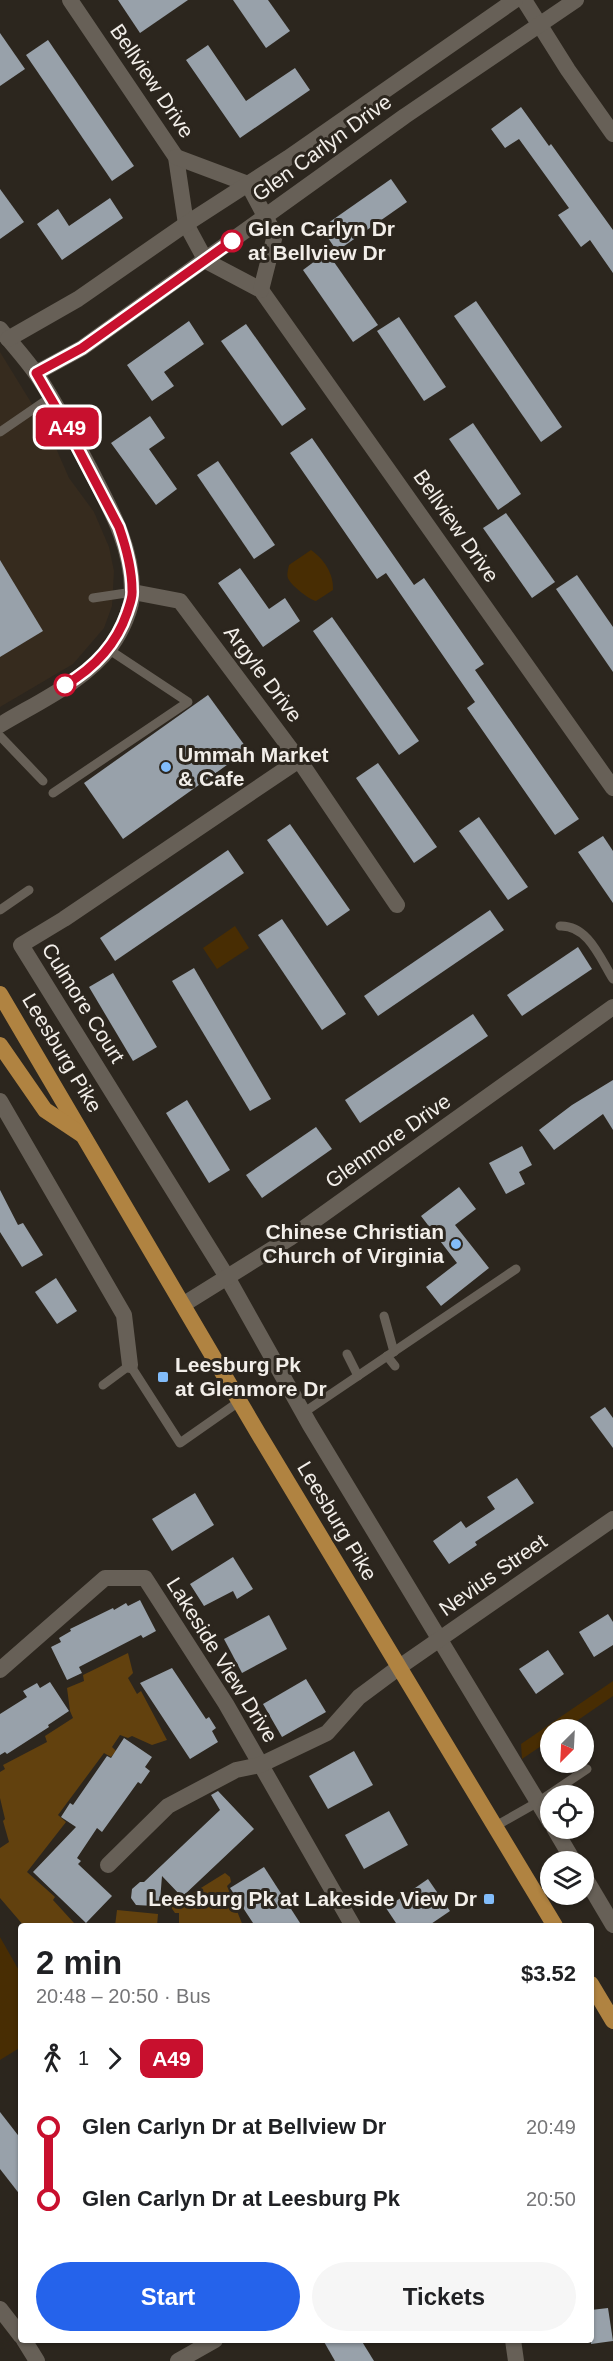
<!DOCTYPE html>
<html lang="en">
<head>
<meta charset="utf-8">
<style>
  body { margin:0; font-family:Arial,sans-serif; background:#f6f6f6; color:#202124; height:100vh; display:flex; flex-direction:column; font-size:22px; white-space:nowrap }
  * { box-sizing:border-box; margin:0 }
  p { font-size:20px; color:#757577 }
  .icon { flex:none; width:33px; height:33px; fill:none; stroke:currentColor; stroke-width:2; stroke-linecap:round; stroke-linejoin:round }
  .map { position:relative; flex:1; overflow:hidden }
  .details { position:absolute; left:18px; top:1923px; width:576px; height:420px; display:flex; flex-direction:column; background:#fff; border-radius:6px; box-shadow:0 2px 4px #0004 }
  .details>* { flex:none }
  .badge { padding:0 12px; border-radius:9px; font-size:21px; line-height:39px }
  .needle { width:39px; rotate:204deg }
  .tools { position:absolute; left:540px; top:1719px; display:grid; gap:12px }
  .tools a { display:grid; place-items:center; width:54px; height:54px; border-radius:50%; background:#fff; box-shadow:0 2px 4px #0004; font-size:30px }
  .map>.badge { position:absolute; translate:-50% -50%; box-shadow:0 0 0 3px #fff }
  .legs { display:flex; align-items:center; gap:9px; height:66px; padding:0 18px; font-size:20px }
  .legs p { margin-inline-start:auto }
  .head { display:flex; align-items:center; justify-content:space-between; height:102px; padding:0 18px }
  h1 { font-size:33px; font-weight:600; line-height:45px }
  .action { display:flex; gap:12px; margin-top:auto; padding:12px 18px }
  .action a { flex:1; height:69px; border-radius:36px; background:#2563eb; color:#fff; font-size:24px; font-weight:600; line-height:69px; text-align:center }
  .action a+a { background:#f6f6f6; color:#202124 }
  ul { padding:0 18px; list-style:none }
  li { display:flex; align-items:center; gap:21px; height:72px; font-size:22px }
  li i { display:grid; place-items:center; width:9px; height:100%; margin:0 8px; background:currentColor }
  li i::after { content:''; width:15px; height:15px; margin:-8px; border:4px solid; border-radius:50%; background:#fff }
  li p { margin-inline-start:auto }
  li:first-child i { background:linear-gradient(#0000 50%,currentColor 0) }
  li:last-child i { background:linear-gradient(currentColor 50%,#0000 0) }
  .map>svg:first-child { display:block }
  .built { fill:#362b1e }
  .green { fill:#482d03 }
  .water { fill:#62410e }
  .building { fill:#98a1aa }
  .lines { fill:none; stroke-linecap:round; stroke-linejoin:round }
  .service { stroke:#676057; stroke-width:9 }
  .minor { stroke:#676057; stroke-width:16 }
  .tertiary { stroke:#676057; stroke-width:16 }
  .primary { stroke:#b08341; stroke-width:16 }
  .line-1-casing { stroke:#fff; stroke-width:14 }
  .line-1 { stroke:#c8102e; stroke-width:9 }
  .stop-1-dot { fill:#fff; stroke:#c8102e; stroke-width:3 }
  .poi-dot { fill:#82bcfa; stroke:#2c261e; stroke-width:2 }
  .labels { text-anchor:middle; stroke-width:6; stroke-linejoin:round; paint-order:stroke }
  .street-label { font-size:21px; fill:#f2eee9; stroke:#2c261e }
  .stop-label { font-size:21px; font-weight:bold; fill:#f2eee9; stroke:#2c261e; text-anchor:start }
  .poi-label { font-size:21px; font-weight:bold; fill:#f2eee9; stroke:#2c261e; text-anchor:start }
</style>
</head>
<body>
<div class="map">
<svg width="613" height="2361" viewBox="0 0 613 2361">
  <rect width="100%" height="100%" fill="#2c261e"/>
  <polygon class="built" points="0,352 48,430 69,478 94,512 109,547 114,571 112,606 104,628 73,664 0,707"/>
  <g class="green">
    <path d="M 311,550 C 324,559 334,574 333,590 L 316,601 C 310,600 292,586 289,580 C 286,576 288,570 289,565 Z"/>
    <polygon points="235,926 249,948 217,969 203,948"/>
    <polygon points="613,1681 613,1696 565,1729 550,1730 550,1740 522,1759 521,1744"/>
    <polygon points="0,1937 21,1974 21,2047 0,2060"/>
  </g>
  <g class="water">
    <polygon points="128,1653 133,1673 128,1678 137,1694 141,1691 167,1740 152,1745 132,1736 128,1738 120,1735 112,1747 116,1751 111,1757 104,1753 58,1815 66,1822 27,1872 55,1897 53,1900 74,1923 91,1926 24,1926 0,1898 0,1848 9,1842 3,1821 5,1819 0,1798 0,1772 5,1769 3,1765 47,1742 45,1736 73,1718 70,1711 67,1688 84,1681 83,1675"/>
    <polygon points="225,1873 230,1877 231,1882 227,1886 243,1926 174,1926 174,1924 179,1923 179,1913 175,1913 168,1903 168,1897 174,1895 180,1901"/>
    <polygon points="117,1910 158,1914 157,1926 115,1926"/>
  </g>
  <g class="building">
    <polygon points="118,0 188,0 140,33"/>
    <polygon points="233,0 268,0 290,31 266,48"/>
    <polygon points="0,33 25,69 0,86"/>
    <polygon points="48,40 134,166 112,181 26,55"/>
    <polygon points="208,45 246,101 295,68 310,90 240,138 186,60"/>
    <polygon points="521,107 549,146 551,144 613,230 613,273 590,240 581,247 558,215 569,208 519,139 505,148 491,129"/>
    <polygon points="391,179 407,202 337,251 321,228"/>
    <polygon points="0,189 24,222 0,239"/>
    <polygon points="110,198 123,218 62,260 37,224 58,209 69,226"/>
    <polygon points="327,252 378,325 353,342 303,270"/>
    <polygon points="476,301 562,427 541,442 454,316"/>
    <polygon points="399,317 446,387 424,401 377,331"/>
    <polygon points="189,321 204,344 164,372 174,386 152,401 127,365"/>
    <polygon points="246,324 306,409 282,426 221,341"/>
    <polygon points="150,416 165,438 149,449 177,489 156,505 111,443"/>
    <polygon points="473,423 521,494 498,510 449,439"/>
    <polygon points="312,438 414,585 424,578 484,664 475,670 579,819 555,835 467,708 475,702 386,573 377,579 290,453"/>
    <polygon points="218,461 275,545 254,559 197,475"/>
    <polygon points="506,513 555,582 532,598 483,528"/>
    <polygon points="0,560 43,631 0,657"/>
    <polygon points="240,568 269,609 285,598 300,621 263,647 218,583"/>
    <polygon points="577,575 613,627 613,672 556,589"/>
    <polygon points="332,617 419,741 399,755 313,631"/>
    <polygon points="208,695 248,750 123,839 84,783"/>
    <polygon points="378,763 437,847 414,863 356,778"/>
    <polygon points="479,817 528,887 508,900 459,831"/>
    <polygon points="290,824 350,910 327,926 267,840"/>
    <polygon points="603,836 613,851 613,903 578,852"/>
    <polygon points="228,850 244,873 115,961 100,938"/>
    <polygon points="490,910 504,930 378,1016 364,996"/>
    <polygon points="282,919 346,1014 322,1030 258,935"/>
    <polygon points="578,947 592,969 522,1016 507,995"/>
    <polygon points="194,968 271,1099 250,1111 172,981"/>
    <polygon points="113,973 157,1047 133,1061 89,987"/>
    <polygon points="473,1014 488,1036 360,1123 345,1100"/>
    <polygon points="613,1080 613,1130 603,1114 554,1150 539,1130 572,1105"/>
    <polygon points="187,1100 230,1170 209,1183 166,1113"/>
    <polygon points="316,1127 332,1149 262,1198 246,1175"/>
    <polygon points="522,1146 532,1165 519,1172 525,1184 506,1194 489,1163"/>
    <polygon points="459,1187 476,1209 455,1225 489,1268 441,1306 426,1287 457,1263 421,1216"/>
    <polygon points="0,1190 18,1225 23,1223 43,1255 22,1267 0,1232"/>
    <polygon points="56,1278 77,1311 57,1324 35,1292"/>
    <polygon points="605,1407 613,1418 613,1448 590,1417"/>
    <polygon points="517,1478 534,1503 475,1542 477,1545 449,1564 433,1541 461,1521 466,1528 495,1509 487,1497"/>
    <polygon points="195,1493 214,1525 172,1551 152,1519"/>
    <polygon points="233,1557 253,1589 237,1599 233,1591 204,1606 190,1584"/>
    <polygon points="140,1600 156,1631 143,1638 141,1635 79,1667 82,1673 67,1680 51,1647 61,1642 59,1638 71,1631 70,1629 113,1608 114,1610 126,1603 128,1606"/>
    <polygon points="608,1614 613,1622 613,1645 594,1657 579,1632"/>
    <polygon points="269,1615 287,1649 242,1673 224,1639"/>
    <polygon points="548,1650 564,1674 536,1694 519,1669"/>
    <polygon points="172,1668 206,1719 209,1717 216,1728 212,1731 218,1742 190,1759 140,1683"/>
    <polygon points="306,1679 326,1712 282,1737 263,1704"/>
    <polygon points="50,1682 69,1711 48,1725 49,1727 7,1754 5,1752 0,1755 0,1714 27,1697 23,1691 37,1683 40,1688"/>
    <polygon points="124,1738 152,1757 145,1767 150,1771 141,1784 138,1782 102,1832 97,1828 77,1858 81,1861 78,1864 112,1896 86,1923 33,1872 76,1827 61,1817 70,1803 73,1805 107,1756 111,1758"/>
    <polygon points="354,1751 373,1785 328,1809 309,1776"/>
    <polygon points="218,1791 254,1829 182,1897 162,1876 160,1901 154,1906 136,1905 131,1898 132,1889 140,1882 144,1882 220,1810 211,1795"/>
    <polygon points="389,1811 408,1845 364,1869 345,1835"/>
    <polygon points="264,1867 302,1926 255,1926 230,1888"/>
    <polygon points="428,1879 450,1911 428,1926 398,1926 386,1908"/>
    <polygon points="0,2112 21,2139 21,2196 0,2169"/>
    <polygon points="608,2308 613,2341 591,2344 591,2310"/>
    <polygon points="323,2340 361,2340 374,2361 335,2361"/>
  </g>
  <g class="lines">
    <g class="service">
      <polyline points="0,432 51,397"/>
      <polyline points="93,598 133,592"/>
      <polyline points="0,736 43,781"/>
      <polyline points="53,793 188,702 108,649"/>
      <polyline points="0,910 29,890"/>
      <path d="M 560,926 C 588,925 600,958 613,979"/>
      <polyline points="384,1316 394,1352"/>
      <polyline points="347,1354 358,1376"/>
      <polyline points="387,1356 395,1366"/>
      <polyline points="103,1385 130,1365 180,1443 240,1401"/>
      <polyline points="303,1413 516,1269"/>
      <polyline points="494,1827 538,1802 587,1769"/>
    </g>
    <g class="minor">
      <polyline points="70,0 176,157 186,224 206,261 261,290 613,788"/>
      <polyline points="524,0 568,70 613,134"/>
      <polyline points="176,157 248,184 275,235 261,290"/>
      <polyline points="133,592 180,601 299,760 397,905"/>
      <polyline points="299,760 64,919 21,945 227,1277 310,1425 550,1822"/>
      <polyline points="0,1101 124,1315 130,1365"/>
      <polyline points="184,1304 290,1238 613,1007"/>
      <polyline points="0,1670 105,1578 145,1578 226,1704 353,1926"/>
      <polyline points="554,1828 574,1862"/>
      <polyline points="108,1865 168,1806 236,1770 260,1765 327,1733 359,1697 398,1668 613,1519"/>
      <polyline points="584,1876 613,1925"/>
      <polyline points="0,2309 21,2336"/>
      <polyline points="24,2340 37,2361"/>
      <polyline points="513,2340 516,2361"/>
      <polyline points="178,2361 215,2340"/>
    </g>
    <g class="tertiary">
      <path d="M 0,329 C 12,344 26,359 37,375 C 57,404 72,436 89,467 C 109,506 132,545 132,591 C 133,608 121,632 111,646 C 84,682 38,702 0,725"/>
      <polyline points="8,339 78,299 186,224 288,158 515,0"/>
      <polyline points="36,373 82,348 405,116 576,0"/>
    </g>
    <g class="primary">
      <polyline points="0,994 258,1433 555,1926"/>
      <polyline points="0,1045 45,1110 81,1134"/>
      <polyline points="591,1984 613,2021"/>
    </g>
  </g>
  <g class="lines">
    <g class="line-1-casing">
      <path id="line-1" d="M 65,685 C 94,668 116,645 127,613 C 129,606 133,598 132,590 C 132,569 126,547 119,527 L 61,416 L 36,373 L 82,348 L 232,241"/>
    </g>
    <use href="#line-1" class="line-1"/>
  </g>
  <g class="stop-1-dot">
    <circle cx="232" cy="241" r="10"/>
    <circle cx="65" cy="685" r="10"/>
  </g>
  <g class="poi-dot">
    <circle cx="166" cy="767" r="6"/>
    <circle cx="456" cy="1244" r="6"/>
    <rect x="157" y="1371" width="12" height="12" rx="3"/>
    <rect x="483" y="1893" width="12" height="12" rx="3"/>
  </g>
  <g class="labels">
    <g class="street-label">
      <text transform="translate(152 81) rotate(56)" y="7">Bellview Drive</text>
      <text transform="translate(322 148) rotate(-36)" y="7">Glen Carlyn Drive</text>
      <text transform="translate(456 526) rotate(55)" y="7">Bellview Drive</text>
      <text transform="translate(263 674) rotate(53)" y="7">Argyle Drive</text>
      <text transform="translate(83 1003) rotate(58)" y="7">Culmore Court</text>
      <text transform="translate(62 1053) rotate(59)" y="7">Leesburg Pike</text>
      <text transform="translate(388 1141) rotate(-35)" y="7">Glenmore Drive</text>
      <text transform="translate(337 1521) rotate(59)" y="7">Leesburg Pike</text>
      <text transform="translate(493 1575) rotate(-35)" y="7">Nevius Street</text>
      <text transform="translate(222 1660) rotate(58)" y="7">Lakeside View Drive</text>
    </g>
    <g class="stop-label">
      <text x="248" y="236">Glen Carlyn Dr<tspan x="248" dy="24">at Bellview Dr</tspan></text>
    </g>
    <g class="poi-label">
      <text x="178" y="762">Ummah Market<tspan x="178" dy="24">&amp; Cafe</tspan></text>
      <text x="444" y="1239" text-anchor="end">Chinese Christian<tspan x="444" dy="24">Church of Virginia</tspan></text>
      <text x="175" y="1372">Leesburg Pk<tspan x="175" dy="24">at Glenmore Dr</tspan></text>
      <text x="477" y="1906" text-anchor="end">Leesburg Pk at Lakeside View Dr</text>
    </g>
  </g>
</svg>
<div class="tools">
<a><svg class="needle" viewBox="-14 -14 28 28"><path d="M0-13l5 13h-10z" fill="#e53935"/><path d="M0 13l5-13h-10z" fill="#757577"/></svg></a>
<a><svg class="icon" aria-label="locate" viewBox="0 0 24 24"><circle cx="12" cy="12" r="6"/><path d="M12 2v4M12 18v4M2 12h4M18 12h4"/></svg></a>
<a><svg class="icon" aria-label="layers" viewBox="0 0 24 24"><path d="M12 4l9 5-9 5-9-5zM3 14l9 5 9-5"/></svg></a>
</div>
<b class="badge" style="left:67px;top:427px;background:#c8102e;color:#fff">A49</b>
<section class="details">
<div class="head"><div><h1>2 min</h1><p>20:48 – 20:50 · Bus</p></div><b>$3.52</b></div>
<div class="legs"><svg class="icon" aria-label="walk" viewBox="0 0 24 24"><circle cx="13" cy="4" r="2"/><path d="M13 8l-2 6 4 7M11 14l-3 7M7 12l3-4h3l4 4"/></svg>1<svg class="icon" aria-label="forward" viewBox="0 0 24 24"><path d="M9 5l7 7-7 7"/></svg><b class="badge" style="background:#c8102e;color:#fff">A49</b></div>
<ul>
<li><i style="color:#c8102e"></i><b>Glen Carlyn Dr at Bellview Dr</b><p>20:49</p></li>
<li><i style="color:#c8102e"></i><b>Glen Carlyn Dr at Leesburg Pk</b><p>20:50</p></li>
</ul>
<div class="action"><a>Start</a><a>Tickets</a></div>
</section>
</div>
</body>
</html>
